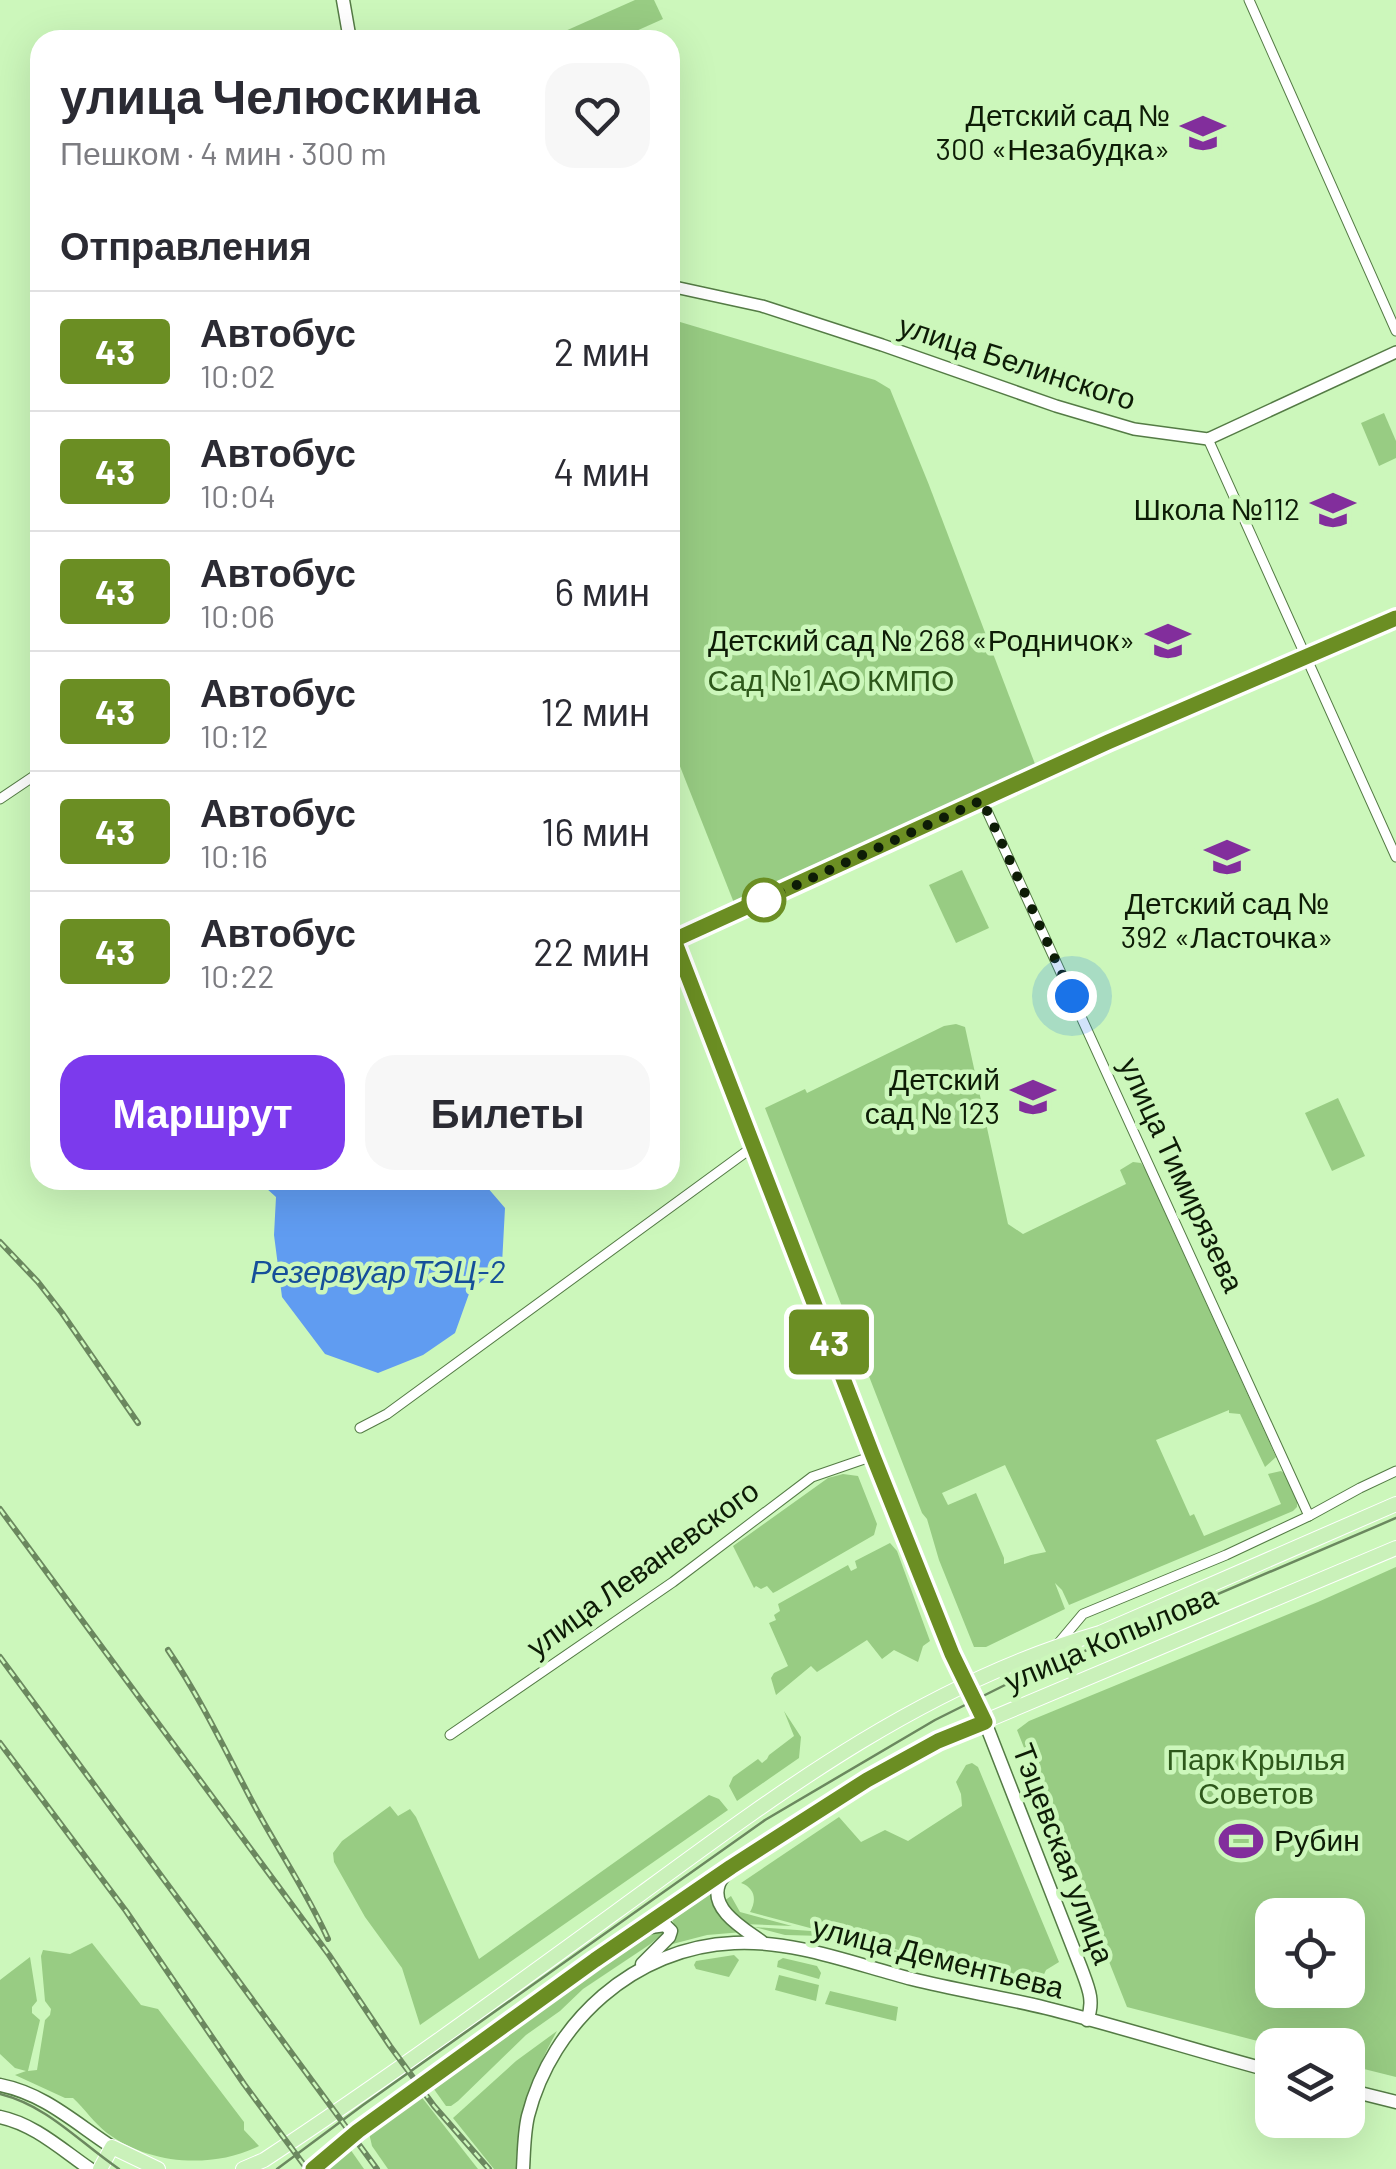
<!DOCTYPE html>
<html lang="ru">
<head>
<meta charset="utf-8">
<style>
  body { margin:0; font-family:Barlow,sans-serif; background:#f7f7f7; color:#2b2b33; height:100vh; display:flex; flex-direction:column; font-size:38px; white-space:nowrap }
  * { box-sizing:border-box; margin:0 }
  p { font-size:32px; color:#7c7c81 }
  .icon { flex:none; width:55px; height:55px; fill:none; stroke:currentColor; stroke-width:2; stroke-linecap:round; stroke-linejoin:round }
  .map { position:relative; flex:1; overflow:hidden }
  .sheet { position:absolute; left:30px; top:30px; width:650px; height:1160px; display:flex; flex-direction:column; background:#fff; border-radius:30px; box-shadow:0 10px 40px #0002 }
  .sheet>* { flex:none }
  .badge { padding:0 20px; border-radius:8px; font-size:35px; line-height:65px }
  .controls { position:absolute; left:1255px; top:1898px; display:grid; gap:20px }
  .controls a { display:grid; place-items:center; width:110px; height:110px; border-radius:20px; background:#fff; box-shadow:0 10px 40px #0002; font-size:50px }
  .you { position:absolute; width:50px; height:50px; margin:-25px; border:8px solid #fff; border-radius:50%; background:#1a73e8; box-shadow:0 0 0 15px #1a73e833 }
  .map>.badge { position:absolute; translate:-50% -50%; box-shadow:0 0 0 5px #fff }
  h2 { padding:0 30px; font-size:38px; line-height:90px }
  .round { display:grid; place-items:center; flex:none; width:105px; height:105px; border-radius:30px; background:#f7f7f7 }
  .overview { display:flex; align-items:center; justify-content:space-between; height:170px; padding:0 30px }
  h1 { font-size:48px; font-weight:800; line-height:75px }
  .action { display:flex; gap:20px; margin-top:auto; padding:20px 30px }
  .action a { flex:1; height:115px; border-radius:30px; background:#7c3aed; color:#fff; font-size:40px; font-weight:800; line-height:115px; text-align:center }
  .action a+a { background:#f7f7f7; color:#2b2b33 }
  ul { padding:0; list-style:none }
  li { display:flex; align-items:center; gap:30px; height:120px; padding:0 30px; border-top:2px solid #e1e1e2 }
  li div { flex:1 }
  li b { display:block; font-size:38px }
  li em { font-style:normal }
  li .badge { min-width:110px; font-weight:700; text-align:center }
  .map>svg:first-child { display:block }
  .green { fill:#98cc83; fill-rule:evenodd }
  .water { fill:#609cf1 }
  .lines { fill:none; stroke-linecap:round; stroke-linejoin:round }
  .minor-casing { stroke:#547b45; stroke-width:11 }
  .tertiary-casing { stroke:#547b45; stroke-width:14 }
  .secondary-casing { stroke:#547b45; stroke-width:15 }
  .primary-casing { stroke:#fff; stroke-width:16 }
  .minor { stroke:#fff; stroke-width:9 }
  .tertiary { stroke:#fff; stroke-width:11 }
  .secondary { stroke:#fff; stroke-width:12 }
  .primary { stroke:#caf1ba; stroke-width:14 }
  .tram { stroke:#6b885f; stroke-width:2.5 }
  .rail-casing { stroke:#6b885f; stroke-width:6 }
  .rail { stroke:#ccf7bb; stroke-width:2.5; stroke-dasharray:8; stroke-linecap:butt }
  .line-casing { stroke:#fff; stroke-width:22 }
  .line { stroke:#6b8e23; stroke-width:15 }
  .walk { stroke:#0d1c06; stroke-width:10; stroke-dasharray:0 18 }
  .stop-dot { fill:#fff; stroke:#6b8e23; stroke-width:5 }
  .labels { text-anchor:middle; stroke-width:9; stroke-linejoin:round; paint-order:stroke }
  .poi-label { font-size:30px; fill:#0d1c06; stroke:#ccf7bb; text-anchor:end }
  .street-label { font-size:30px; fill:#0d1c06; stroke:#ccf7bb }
  .park-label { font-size:30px; fill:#2e581b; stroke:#ccf7bb }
  .water-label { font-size:32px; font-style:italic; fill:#154f9a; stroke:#ccf7bb }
</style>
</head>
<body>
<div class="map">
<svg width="1396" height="2169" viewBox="0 0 1396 2169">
  <rect width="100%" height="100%" fill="#ccf7bb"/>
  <g class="green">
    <polygon points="635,0 654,0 663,19 616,40 545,40"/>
    <polygon points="670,319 875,380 890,389 929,485 1035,764 734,903 670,741"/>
    <polygon points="1384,413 1396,441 1396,458 1379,466 1361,423"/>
    <polygon points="962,870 989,928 956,943 929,885"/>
    <path d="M 956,1024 L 965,1027 L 1008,1224 L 1023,1234 L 1126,1184 L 1120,1170 L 1133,1162 L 1141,1163 L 1145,1169 L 1276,1457 L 1265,1467 L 1240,1414 L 1229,1413 L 1229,1410 L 1156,1440 L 1190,1516 L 1194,1514 L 1204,1536 L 1281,1504 L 1268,1474 L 1281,1471 L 1285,1474 L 1297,1501 L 1297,1507 L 1293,1511 L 1069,1605 L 1062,1590 L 1055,1583 L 1065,1609 L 986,1647 L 974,1647 L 939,1560 L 927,1519 L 922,1513 L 765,1108 L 805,1089 L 807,1093 L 944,1026 ZM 1005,1465 L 1046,1552 L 1031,1555 L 1004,1564 L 1004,1558 L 976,1493 L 948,1505 L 942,1493 Z"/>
    <polygon points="1338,1098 1365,1156 1332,1171 1305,1113"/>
    <polygon points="843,1474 858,1476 877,1524 874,1535 777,1591 773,1593 767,1586 761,1589 756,1586 754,1588 733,1546 828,1478"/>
    <polygon points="890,1543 897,1551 930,1641 923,1646 918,1662 894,1650 882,1659 867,1640 817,1672 811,1666 776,1695 771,1678 774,1673 788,1666 769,1623 776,1620 774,1615 780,1611 778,1604 848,1565 851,1571 857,1568 855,1561"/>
    <path d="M 1396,1567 L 1396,2077 L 1348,2065 L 1348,2045 L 1273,2045 L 1127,2007 L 1017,1730 L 1029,1721 L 1318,1602 ZM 1272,1915 L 1348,1915 L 1348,1990 L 1272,1990 Z"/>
    <polygon points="784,1711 801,1737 799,1758 737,1801 729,1786 733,1777 758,1759 762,1763 767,1759 769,1755 794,1736"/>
    <path d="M 972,1763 L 978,1767 L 1059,1962 L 1046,1970 L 1039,1985 L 835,1934 L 1040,1990 L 823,1936 L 785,1935 L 754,1927 L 825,1932 L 750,1912 C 757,1900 755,1888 741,1883 L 839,1817 L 861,1842 L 885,1830 L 908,1841 L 962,1806 L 961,1794 L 956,1782 L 966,1765 Z"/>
    <polygon points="709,1795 719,1799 728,1810 420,2025 402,1968 365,1917 334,1862 333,1853 342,1841 390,1806 398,1816 410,1809 416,1817 479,1959"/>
    <polygon points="715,1891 743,1932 707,1935 661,1947 676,1929 672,1919 669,1917"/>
    <polygon points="731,1896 740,1912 792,1926 743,1924 724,1901"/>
    <polygon points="653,1928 665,1932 649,1945 583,1989 560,2011 526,2035 458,2101 451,2106 446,2106 431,2085 585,1977 642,1933"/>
    <path d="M 92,1943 L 141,2005 L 158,2009 L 244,2122 L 244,2130 L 259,2146 C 212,2169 150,2165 107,2133 C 94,2123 85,2109 73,2098 L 65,2098 L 15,2075 L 26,2071 L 15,2068 L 0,2054 L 0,1980 L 30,1957 L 37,2001 L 32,2007 L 32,2013 L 40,2020 L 28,2071 L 37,2070 L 45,2020 L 50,2015 L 51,2009 L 45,2001 L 41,1956 L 43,1950 L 70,1954 Z"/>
    <polygon points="734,1955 739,1960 729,1977 696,1969 694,1965 696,1961"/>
    <polygon points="783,1958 817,1966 821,1973 819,1979 777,1967 778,1961"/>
    <polygon points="779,1975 819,1985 816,2001 775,1990"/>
    <polygon points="830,1991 898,2007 896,2021 825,2004"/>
    <path d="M 557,2031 C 533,2074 517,2119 516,2169 L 494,2169 L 453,2118 L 516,2061 Z"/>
    <polygon points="420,2095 478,2169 388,2169 372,2146 369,2133"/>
    <polygon points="350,2149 364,2169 323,2169"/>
  </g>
  <polygon class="water" points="257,1180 481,1180 505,1208 502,1264 470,1291 455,1333 423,1355 378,1373 325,1354 282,1297 274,1235 276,1197"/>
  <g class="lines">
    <g class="minor-casing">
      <g id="minor">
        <polyline points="1249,0 1396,331"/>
        <polyline points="1208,439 1396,857"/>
        <polyline points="0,799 40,772"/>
        <polyline points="982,800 1309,1516"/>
        <polyline points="360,1428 387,1414 754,1146"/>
        <polyline points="1057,1645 1083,1614 1226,1555 1309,1516 1360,1488 1396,1471"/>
        <polyline points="450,1735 673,1582 812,1477 873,1456"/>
      </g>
    </g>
    <g class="tertiary-casing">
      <polyline id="tertiary" points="670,286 762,306 882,345 1056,406 1134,429 1208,439 1396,352"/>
    </g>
    <g class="secondary-casing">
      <g id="secondary">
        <polyline points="343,0 350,40"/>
        <path d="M 670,927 L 873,1456 L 952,1654 L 985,1722 L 1081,1968 C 1088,1987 1095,2001 1087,2020"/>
        <polyline points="675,940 1108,742 1396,618"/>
        <path d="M 729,1870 C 725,1875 721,1879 719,1884 C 709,1910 746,1930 762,1942"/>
        <polyline points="642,1964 669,1937 671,1931 665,1925 644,1928"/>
        <path d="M 0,2085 C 45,2094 75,2123 112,2147"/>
        <polyline points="1348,2090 1396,2102"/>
        <path d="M 0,2117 C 34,2124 61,2149 90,2169"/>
        <path d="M 523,2169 C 524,2152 524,2133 528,2116 C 552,2022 635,1947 734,1943 C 795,1940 854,1964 912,1979 C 956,1990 1001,1997 1046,2008 C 1122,2027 1197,2051 1272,2071"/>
      </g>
    </g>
    <g class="primary-casing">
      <g id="primary">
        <polyline points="100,2169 112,2147 158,2169"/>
        <path d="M 243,2169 L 264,2160 C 393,2075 517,1984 642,1893 C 785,1788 927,1683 1100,1633 L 1396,1504"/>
        <path d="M 313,2169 C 381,2112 455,2063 526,2011 C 659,1914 794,1818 938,1741 L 1396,1548"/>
      </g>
    </g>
    <use href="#minor" class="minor"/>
    <use href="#tertiary" class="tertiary"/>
    <use href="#secondary" class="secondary"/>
    <use href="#primary" class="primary"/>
    <g class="tram">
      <path d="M 0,2094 C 48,2106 79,2142 119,2169"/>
      <polyline points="277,2169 363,2105 765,1820 935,1720 1005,1685 1396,1518"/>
    </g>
    <g class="rail-casing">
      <g id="rail">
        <polyline points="0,1242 38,1282 62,1313 138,1423"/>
        <polyline points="0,1509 329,1955 390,2046 434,2106 489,2169"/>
        <path d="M 168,1650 C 201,1699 226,1752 254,1805 C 278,1850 307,1892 328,1939"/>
        <polyline points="0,1657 377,2169"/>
        <polyline points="0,1743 126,1911 244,2084 307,2169"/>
      </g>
    </g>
    <use href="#rail" class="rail"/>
  </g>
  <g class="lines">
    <g class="line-casing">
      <polyline id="line" points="313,2169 358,2131 595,1960 731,1867 867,1780 938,1741 985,1722 952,1654 873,1456 674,940 1108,742 1396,618"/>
    </g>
    <use href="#line" class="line"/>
    <polyline class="walk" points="764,900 982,800 1072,996"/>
  </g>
  <defs>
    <g id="school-bare" transform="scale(3.45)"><path d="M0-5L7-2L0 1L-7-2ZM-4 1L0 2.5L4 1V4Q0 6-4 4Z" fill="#822e9c" stroke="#ccf7bb" stroke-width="2.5" paint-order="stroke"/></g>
    <g id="stadium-bare" transform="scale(3.45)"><path d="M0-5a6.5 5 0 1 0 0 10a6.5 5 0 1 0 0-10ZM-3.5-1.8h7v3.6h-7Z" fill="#822e9c" stroke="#ccf7bb" stroke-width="2.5" paint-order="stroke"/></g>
  </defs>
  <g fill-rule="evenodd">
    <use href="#school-bare" x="1203" y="133"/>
    <use href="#school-bare" x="1333" y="510"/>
    <use href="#school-bare" x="1168" y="641"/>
    <use href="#school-bare" x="1227" y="857"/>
    <use href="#school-bare" x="1033" y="1097"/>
    <use href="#stadium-bare" x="1241" y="1841"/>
  </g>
  <circle class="stop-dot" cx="764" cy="900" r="20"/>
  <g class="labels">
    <g class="poi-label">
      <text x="1170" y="126">Детский сад №<tspan x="1170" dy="34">300 «Незабудка»</tspan></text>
      <text x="1300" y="520">Школа №112</text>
      <text x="1135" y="651">Детский сад № 268 «Родничок»</text>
      <text x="1227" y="914" text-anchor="middle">Детский сад №<tspan x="1227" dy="34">392 «Ласточка»</tspan></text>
      <text x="1000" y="1090">Детский<tspan x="1000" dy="34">сад № 123</tspan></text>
      <text x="1274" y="1851" text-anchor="start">Рубин</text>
    </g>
    <g class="street-label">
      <text transform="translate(1017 363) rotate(18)" y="10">улица Белинского</text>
      <text transform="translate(1181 1175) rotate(65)" y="10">улица Тимирязева</text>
      <text transform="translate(643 1569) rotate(-36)" y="10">улица Леваневского</text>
      <text transform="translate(1111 1639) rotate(-23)" y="10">улица Копылова</text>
      <text transform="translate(1063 1854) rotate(69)" y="10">Тэцевская улица</text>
      <text transform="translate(938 1958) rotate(14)" y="10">улица Дементьева</text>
    </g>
    <g class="park-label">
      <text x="831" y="691">Сад №1 АО КМПО</text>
      <text x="1256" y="1770">Парк Крылья<tspan x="1256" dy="34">Советов</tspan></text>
    </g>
    <g class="water-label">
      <text x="378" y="1283">Резервуар ТЭЦ-2</text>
    </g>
  </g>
</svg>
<div class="controls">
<a><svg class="icon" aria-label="locate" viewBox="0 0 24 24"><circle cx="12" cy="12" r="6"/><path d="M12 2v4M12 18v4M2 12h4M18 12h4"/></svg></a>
<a><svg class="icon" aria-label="layers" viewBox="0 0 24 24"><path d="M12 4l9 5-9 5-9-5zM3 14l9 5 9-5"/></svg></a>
</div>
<div class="you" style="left:1072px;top:996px"></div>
<b class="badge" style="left:829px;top:1342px;background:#6b8e23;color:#fff">43</b>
<section class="sheet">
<div class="overview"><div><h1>улица Челюскина</h1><p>Пешком · 4 мин · 300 m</p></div><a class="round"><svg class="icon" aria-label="heart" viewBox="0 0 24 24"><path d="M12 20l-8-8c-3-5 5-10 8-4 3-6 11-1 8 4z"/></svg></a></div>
<h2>Отправления</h2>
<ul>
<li><span class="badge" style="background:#6b8e23;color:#fff">43</span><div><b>Автобус</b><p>10:02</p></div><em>2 мин</em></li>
<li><span class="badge" style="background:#6b8e23;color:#fff">43</span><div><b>Автобус</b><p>10:04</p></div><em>4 мин</em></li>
<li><span class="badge" style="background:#6b8e23;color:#fff">43</span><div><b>Автобус</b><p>10:06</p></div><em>6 мин</em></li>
<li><span class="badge" style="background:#6b8e23;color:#fff">43</span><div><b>Автобус</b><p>10:12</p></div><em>12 мин</em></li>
<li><span class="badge" style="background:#6b8e23;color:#fff">43</span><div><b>Автобус</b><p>10:16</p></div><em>16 мин</em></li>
<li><span class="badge" style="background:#6b8e23;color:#fff">43</span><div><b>Автобус</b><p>10:22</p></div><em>22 мин</em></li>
</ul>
<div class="action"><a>Маршрут</a><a>Билеты</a></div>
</section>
</div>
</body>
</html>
